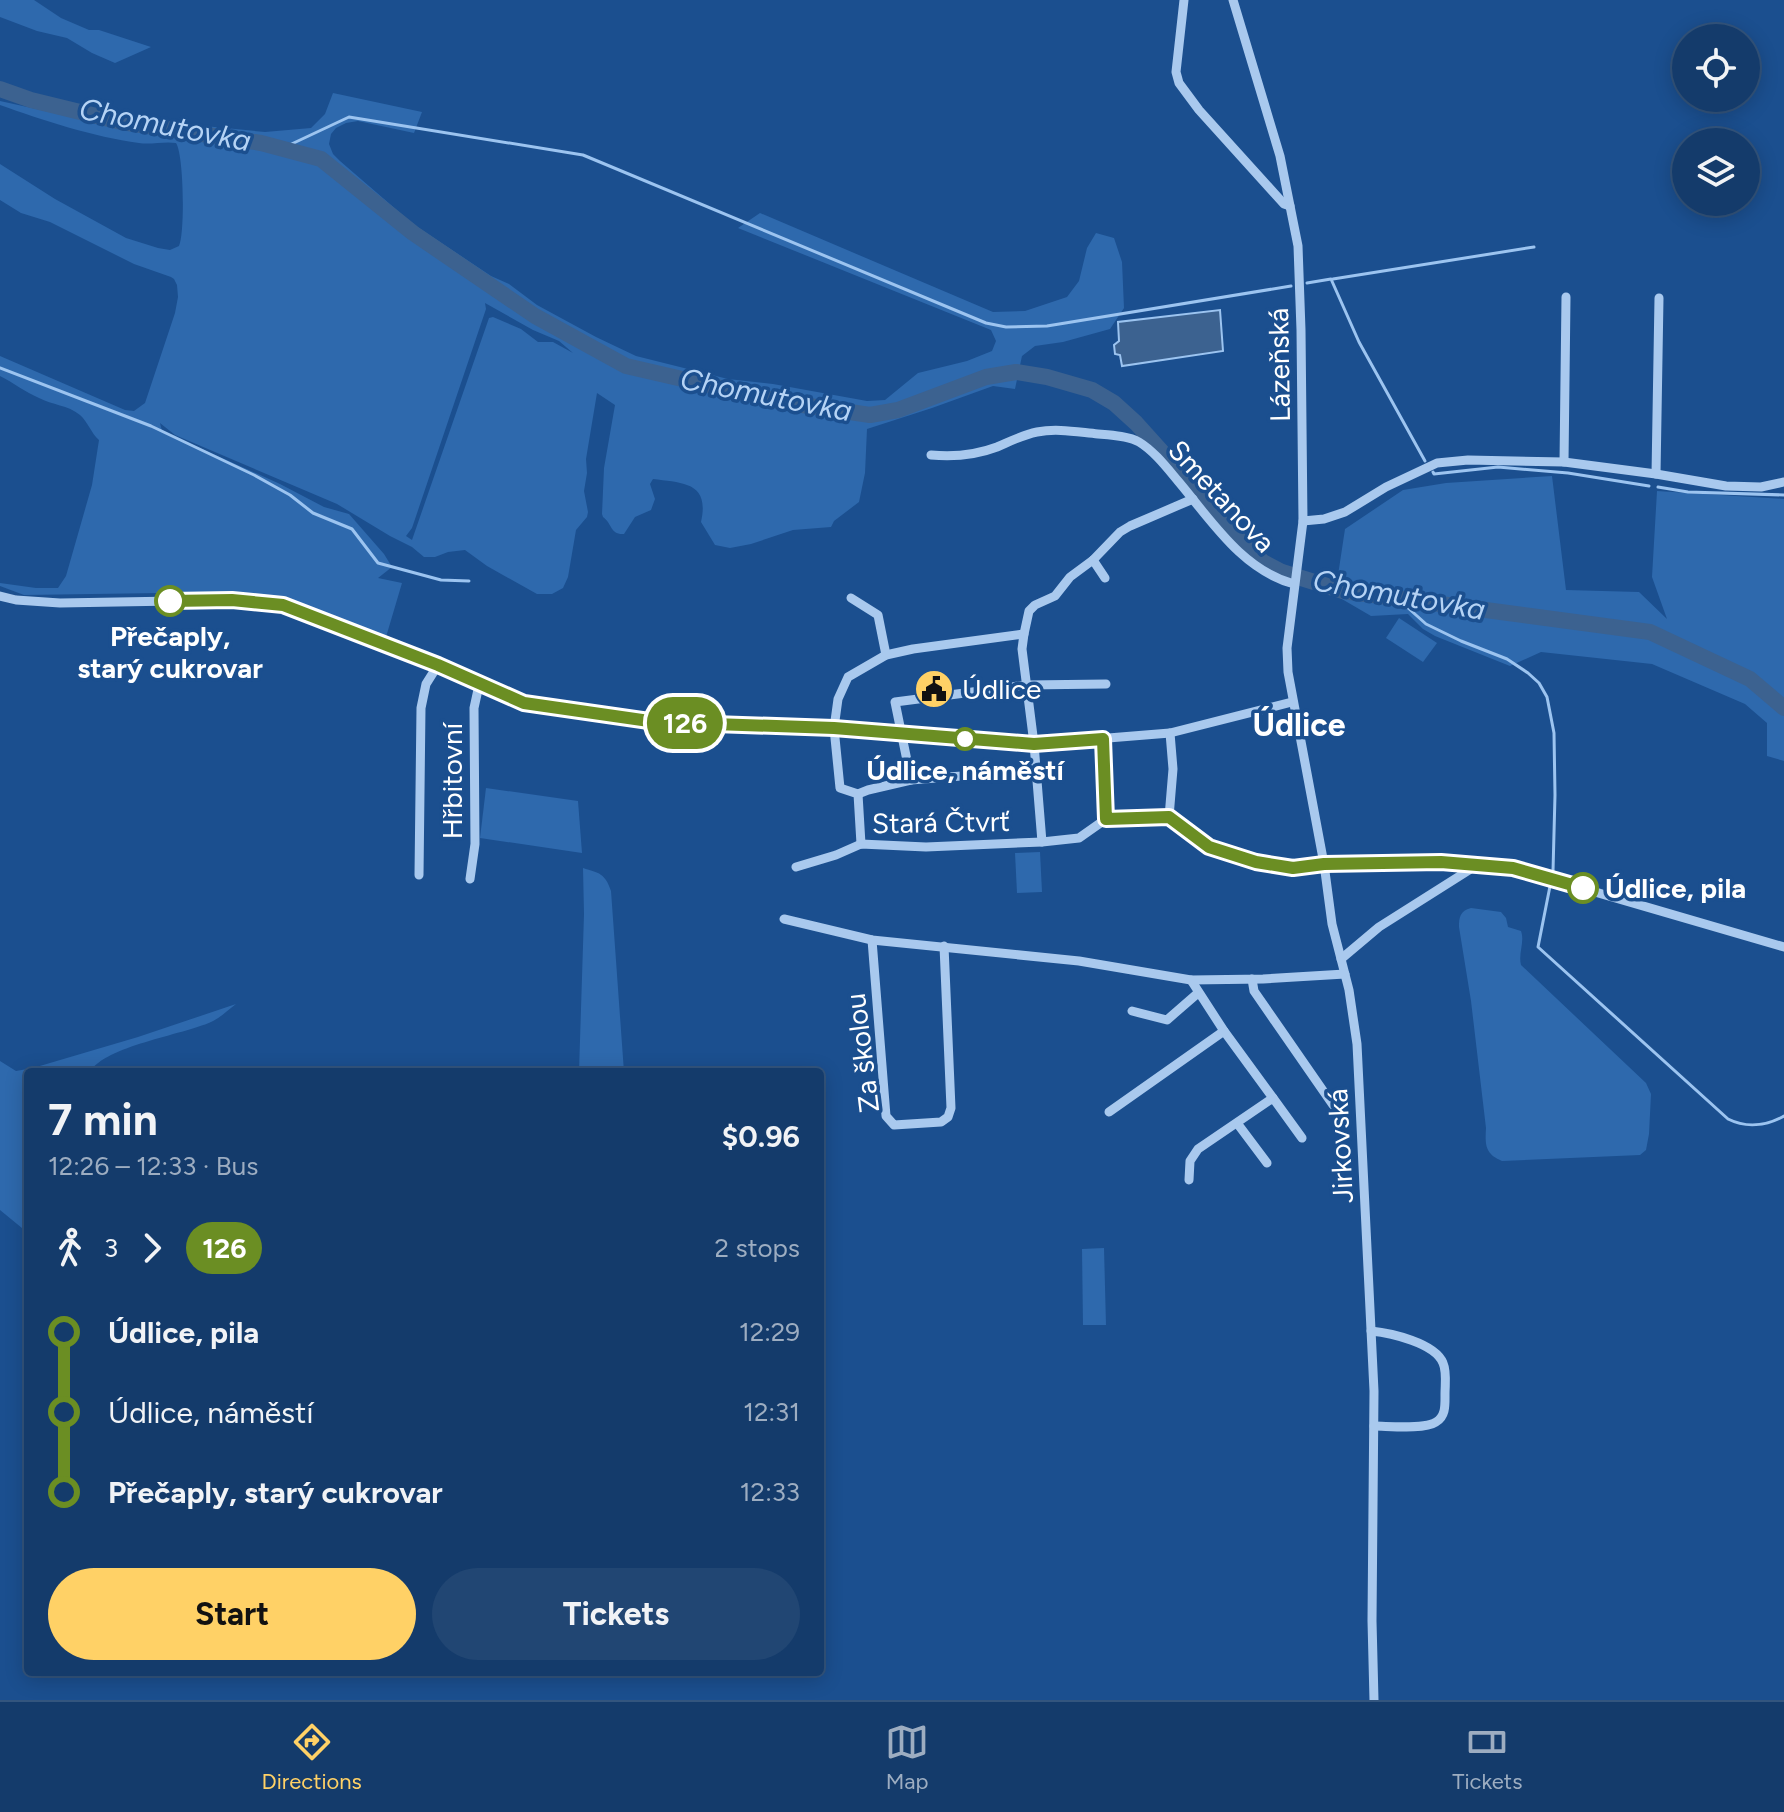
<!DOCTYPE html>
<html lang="en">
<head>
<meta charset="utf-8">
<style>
  body { margin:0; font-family:Figtree,sans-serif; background:#214673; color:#f1f3f6; height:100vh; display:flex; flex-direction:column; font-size:30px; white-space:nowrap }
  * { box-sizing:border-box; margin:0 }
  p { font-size:26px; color:#9dadc1 }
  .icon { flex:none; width:44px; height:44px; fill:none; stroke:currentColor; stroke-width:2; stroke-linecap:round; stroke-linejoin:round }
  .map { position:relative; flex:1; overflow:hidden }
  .sheet { position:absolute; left:24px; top:1068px; width:800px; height:608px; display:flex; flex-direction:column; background:#143b6b; border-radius:8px; box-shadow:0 4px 20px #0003,0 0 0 2px #33557e }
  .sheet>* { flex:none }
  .badge { padding:0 16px; border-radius:26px; font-size:28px; line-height:52px }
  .tools { position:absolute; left:1672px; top:24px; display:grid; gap:16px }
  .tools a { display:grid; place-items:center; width:88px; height:88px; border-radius:50%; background:#143b6b; box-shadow:0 4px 20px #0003,0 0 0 2px #33557e; font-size:40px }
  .map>.badge { position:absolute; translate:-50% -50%; box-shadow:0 0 0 4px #fff }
  .legs { display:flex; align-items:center; gap:12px; height:88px; padding:0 24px; font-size:26px }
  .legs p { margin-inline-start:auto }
  .headline { display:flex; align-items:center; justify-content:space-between; height:136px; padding:0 24px }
  h1 { font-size:44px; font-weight:700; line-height:60px }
  .action { display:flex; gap:16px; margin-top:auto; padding:16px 24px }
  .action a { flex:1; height:92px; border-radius:48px; background:#ffd166; color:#111; font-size:32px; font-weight:700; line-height:92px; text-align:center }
  .action a+a { background:#214673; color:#f1f3f6 }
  ul { padding:0 24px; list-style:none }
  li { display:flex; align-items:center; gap:28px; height:80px; font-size:30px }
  li i { display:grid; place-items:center; width:12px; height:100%; margin:0 10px; background:currentColor }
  li i::after { content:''; width:20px; height:20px; margin:-10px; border:6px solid; border-radius:50%; background:#143b6b }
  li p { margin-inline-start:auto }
  li:first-child i { background:linear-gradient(#0000 50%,currentColor 0) }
  li:last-child i { background:linear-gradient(currentColor 50%,#0000 0) }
  .menu { display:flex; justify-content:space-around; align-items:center; height:112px; border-top:2px solid #33557e; background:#143b6b; font-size:22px; color:#9dadc1 }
  .menu a { display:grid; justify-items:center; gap:4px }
  .menu .current { color:#ffd166 }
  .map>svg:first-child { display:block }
  .green { fill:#2e69ad; fill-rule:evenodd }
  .water { fill:#3c6290; stroke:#9cc4f0; stroke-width:2 }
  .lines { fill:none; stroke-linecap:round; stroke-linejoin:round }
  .stream { stroke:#9cc4f0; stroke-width:3 }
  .river { stroke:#3c6290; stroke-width:16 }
  .minor { stroke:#a9c9ee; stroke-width:9 }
  .line-1-casing { stroke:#fff; stroke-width:18 }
  .line-1 { stroke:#6b8e23; stroke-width:12 }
  .stop-1-dot { fill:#fff; stroke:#6b8e23; stroke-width:4 }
  .labels { text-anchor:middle; stroke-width:7; stroke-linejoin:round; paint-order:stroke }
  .street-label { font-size:28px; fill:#fff; stroke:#1b4f8f }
  .stop-label { font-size:28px; font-weight:bold; fill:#fff; stroke:#1b4f8f }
  .poi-label { font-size:28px; fill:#fff; stroke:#1b4f8f; text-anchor:start }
  .water-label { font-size:30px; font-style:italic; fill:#b5d3f5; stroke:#1b4f8f }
  .quarter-label { font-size:32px; font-weight:bold; fill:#fff; stroke:#1b4f8f }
</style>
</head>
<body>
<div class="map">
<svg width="1784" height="1700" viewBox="0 0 1784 1700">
  <rect width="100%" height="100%" fill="#1b4f8f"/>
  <g class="green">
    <polygon points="0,0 34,0 61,18 89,30 99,30 151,47 115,63 92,53 67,38 37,31 0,17"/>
    <path d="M 333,93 L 422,112 L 414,133 L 358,121 L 346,123 L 336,128 L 331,134 L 329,144 L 333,154 L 340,161 L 413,224 L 491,276 L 509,284 L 537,305 L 596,337 L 636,356 L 728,379 L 773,384 L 867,401 L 885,400 L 918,373 L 967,361 L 992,351 L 996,341 L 991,330 L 738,228 L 760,213 L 993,312 L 1025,311 L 1067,297 L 1079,281 L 1087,248 L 1096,233 L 1114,238 L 1122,262 L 1124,308 L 1110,329 L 1063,342 L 1035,346 L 1022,356 L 1015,389 L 993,386 L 932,408 L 867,429 L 865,473 L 859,502 L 834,521 L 831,527 L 793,530 L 751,544 L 730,548 L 715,545 L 701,522 C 710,482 683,483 653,479 L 650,484 L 655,499 L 651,510 L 635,517 L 624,534 C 610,535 612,523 603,517 L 602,514 L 604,468 L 615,405 L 597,393 L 586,459 L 587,473 L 584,491 L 588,512 L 587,517 L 576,530 L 568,577 L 563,588 L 552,594 L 537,594 L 487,566 L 465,550 L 448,552 L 435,557 L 424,557 L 412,547 L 390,536 L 337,504 L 175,435 L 160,423 L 162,431 L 280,484 L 324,507 L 349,514 L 384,554 L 392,567 L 378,578 L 402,583 L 386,637 L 280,599 L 230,592 L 24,595 L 0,586 L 0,583 L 36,588 L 58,588 L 66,576 L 92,485 L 99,440 C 91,433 88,422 80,415 C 68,405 52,405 39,398 C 25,392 14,383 0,376 L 0,356 L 125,410 L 134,411 L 145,403 L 175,313 L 178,297 L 177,285 L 174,279 L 171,277 L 134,264 L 50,222 L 21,213 L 0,200 L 0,164 L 55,199 L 126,238 L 158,248 L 170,250 L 179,246 C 185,233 184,155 176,143 C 164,141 151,145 139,143 C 94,137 42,120 0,105 L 0,101 L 82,119 L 204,126 L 265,132 L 311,128 L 325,114 ZM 485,303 L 533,330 L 559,341 L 573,353 L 553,342 L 538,342 L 521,329 L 493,317 L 489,318 L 412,540 L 406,536 L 412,528 L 486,309 Z"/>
    <polygon points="1552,476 1566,590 1639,592 1667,619 1652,577 1657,491 1784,499 1784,761 1767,756 1767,723 1745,704 1652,664 1541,652 1510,666 1435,636 1423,629 1408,614 1371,616 1335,595 1345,529 1403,490 1446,483"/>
    <polygon points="1399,618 1437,643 1423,662 1386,638"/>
    <polygon points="486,788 578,801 582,853 480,838"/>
    <polygon points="1040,852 1042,892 1017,893 1015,853"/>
    <path d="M 583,868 C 599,873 605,873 611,891 L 624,1072 L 579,1072 L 584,914 Z"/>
    <path d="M 1471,908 L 1501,912 L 1506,918 L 1508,927 L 1521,931 C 1525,942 1518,953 1521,965 L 1646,1083 L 1651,1094 L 1649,1134 L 1646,1150 L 1640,1155 L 1502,1161 C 1485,1154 1485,1145 1486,1128 L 1471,1001 L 1459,927 C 1459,917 1460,911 1471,908 Z"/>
    <path d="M 236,1004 C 228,1010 220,1018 211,1022 C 182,1035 105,1046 90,1072 L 28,1072 L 28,1233 L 0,1210 L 0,1061 L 16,1071 L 33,1068 L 138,1037 Z"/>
    <polygon points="1104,1248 1106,1325 1083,1325 1082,1249"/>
  </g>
  <polygon class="water" points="1220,310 1223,351 1122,366 1120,355 1115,354 1114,345 1119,341 1118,322"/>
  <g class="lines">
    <g class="stream">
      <polyline points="283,148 349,117 583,155 986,323 1006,327 1047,326 1291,286"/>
      <polyline points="1333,279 1534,247"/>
      <polyline points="1307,283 1331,279 1359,342 1425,461"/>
      <polyline points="0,368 151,426 254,475 290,495 313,513 352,529 378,563 441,580 469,581"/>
      <polyline points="1433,472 1434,474 1498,467 1568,473 1649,486"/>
      <polyline points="1658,487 1688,492 1784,495"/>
      <path d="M 1397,598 L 1426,624 L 1461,641 L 1507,659 L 1528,673 L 1539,683 L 1547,697 L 1554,733 L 1555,795 L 1553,871 L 1538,947 L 1728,1119 C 1746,1128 1766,1126 1784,1116"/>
    </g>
    <polyline class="river" points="0,89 31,100 121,122 261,143 321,159 413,233 535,316 626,366 782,402 870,415 898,410 986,377 1016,372 1047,377 1092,390 1114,403 1136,423 1200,494 1218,519 1263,562 1282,572 1343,591 1650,632 1750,679 1784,708"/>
    <g class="minor">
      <polyline points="1184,0 1176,72 1179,83 1199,110 1284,204 1290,206"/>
      <polyline points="1233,0 1280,156 1298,246 1301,330 1303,521 1287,648 1288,672 1324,864 1332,924 1349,990 1357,1044 1374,1391 1372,1621 1374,1700"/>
      <path d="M 931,455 C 953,457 976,455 997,447 C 1011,441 1022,435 1037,432 C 1057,428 1077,432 1098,434 C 1110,435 1129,436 1139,442 C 1154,451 1167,468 1178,481 C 1211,520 1242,570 1294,584"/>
      <polyline points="1564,462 1566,297"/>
      <polyline points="1656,474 1659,298"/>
      <polyline points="1303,521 1324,519 1345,512 1386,487 1437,463 1468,460 1564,462 1656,474 1726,486 1761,487 1784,482"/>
      <polyline points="1093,560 1120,532 1130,526 1193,499"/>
      <polyline points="1105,578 1093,560 1070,577 1055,596 1035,605 1029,611 1024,634 1022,649 1034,744 1042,842 1079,838 1106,819"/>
      <polyline points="0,596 16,600 60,603 232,600 283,605 438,665 524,703 656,722 834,728 1034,744 1170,733 1292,702"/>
      <polyline points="851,598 878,615 886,655"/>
      <polyline points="1103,739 1106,819"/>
      <polyline points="1036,770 911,780 895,702 1027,685 1106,684"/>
      <polyline points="858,794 868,790 911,780"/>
      <polyline points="1169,817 1209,847 1256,862 1293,868 1324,864 1441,862 1513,868 1784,947"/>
      <polyline points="1169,817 1173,769 1170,733"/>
      <polyline points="1106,819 1169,817"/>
      <polyline points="861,844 858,794 840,788 834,728 838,699 848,677 886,655 913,649 1024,634"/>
      <polyline points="796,867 836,855 861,844 926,847 1042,842"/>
      <polyline points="419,875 421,708 426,684 438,665"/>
      <polyline points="470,879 475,844 474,708 479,685"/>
      <polyline points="784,919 872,940 1079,961 1191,980 1263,979 1345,974"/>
      <polyline points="872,940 886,1116 894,1125 941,1122 948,1117 951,1108 944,946"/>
      <polyline points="1341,959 1379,927 1477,865"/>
      <polyline points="1252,979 1254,991 1333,1105"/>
      <polyline points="1132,1011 1167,1020 1198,993"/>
      <polyline points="1273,1098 1302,1138"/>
      <polyline points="1109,1112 1224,1031"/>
      <polyline points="1237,1123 1267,1163"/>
      <polyline points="1189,1180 1190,1161 1198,1149 1273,1098 1224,1031 1191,980"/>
      <path d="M 1371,1331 C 1391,1333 1435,1343 1443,1363 C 1447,1372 1445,1384 1445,1394 C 1445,1405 1446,1416 1436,1422 C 1424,1430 1388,1426 1374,1426"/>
    </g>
  </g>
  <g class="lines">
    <g class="line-1-casing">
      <polyline id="line-1" points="170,601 232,600 283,605 438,665 524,703 656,722 834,728 1034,744 1103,739 1106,819 1169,817 1209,847 1256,862 1293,868 1324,864 1441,862 1513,868 1583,888"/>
    </g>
    <use href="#line-1" class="line-1"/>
  </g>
  <defs>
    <g id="civic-disc" transform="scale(2)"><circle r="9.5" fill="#ffd166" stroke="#1b4f8f"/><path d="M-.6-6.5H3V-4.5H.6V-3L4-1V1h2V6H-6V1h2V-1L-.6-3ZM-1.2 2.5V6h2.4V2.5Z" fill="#111"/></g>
  </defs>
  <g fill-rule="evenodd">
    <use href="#civic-disc" x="934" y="689"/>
  </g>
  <g class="stop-1-dot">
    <circle cx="170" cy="601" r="14"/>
    <circle cx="965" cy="739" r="10"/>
    <circle cx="1583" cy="888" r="14"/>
  </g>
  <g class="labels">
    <g class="street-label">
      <text transform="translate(1279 365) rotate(-91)" y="10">Lázeňská</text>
      <text transform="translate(1222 496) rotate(47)" y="10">Smetanova</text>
      <text transform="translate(452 781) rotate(-90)" y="10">Hřbitovní</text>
      <text transform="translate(941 822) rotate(-1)" y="10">Stará Čtvrť</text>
      <text transform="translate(862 1053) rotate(-97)" y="10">Za školou</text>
      <text transform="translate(1340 1146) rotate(-93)" y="10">Jirkovská</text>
    </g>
    <g class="stop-label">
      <text x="170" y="646">Přečaply,<tspan x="170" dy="32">starý cukrovar</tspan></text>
      <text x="965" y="780">Údlice, náměstí</text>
      <text x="1605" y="898" text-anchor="start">Údlice, pila</text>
    </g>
    <g class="poi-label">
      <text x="962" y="699">Údlice</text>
    </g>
    <g class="water-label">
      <text transform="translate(165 125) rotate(11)" y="10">Chomutovka</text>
      <text transform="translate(766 395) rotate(11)" y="10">Chomutovka</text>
      <text transform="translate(1399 595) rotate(10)" y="10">Chomutovka</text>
    </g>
    <g class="quarter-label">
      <text x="1299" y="736">Údlice</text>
    </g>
  </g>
</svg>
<div class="tools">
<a><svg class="icon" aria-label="locate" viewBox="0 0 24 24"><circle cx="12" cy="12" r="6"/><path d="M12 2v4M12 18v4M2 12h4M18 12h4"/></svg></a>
<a><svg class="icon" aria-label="layers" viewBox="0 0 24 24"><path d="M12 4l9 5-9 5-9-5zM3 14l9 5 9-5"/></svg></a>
</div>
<b class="badge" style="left:685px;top:723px;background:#6b8e23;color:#fff">126</b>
<section class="sheet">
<div class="headline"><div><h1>7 min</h1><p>12:26 – 12:33 · Bus</p></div><b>$0.96</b></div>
<div class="legs"><svg class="icon" aria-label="walk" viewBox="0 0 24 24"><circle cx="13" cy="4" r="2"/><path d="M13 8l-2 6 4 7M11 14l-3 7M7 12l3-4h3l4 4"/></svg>3<svg class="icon" aria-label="forward" viewBox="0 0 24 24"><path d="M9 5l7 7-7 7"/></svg><b class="badge" style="background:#6b8e23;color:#fff">126</b><p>2 stops</p></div>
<ul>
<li><i style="color:#6b8e23"></i><b>Údlice, pila</b><p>12:29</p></li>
<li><i style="color:#6b8e23"></i><span>Údlice, náměstí</span><p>12:31</p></li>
<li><i style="color:#6b8e23"></i><b>Přečaply, starý cukrovar</b><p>12:33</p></li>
</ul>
<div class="action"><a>Start</a><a>Tickets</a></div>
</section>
</div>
<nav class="menu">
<a class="current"><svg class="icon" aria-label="directions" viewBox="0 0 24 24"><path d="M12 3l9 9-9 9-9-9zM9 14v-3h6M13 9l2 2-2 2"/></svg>Directions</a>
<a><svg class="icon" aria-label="map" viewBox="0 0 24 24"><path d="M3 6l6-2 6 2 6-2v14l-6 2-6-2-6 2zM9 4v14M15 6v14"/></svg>Map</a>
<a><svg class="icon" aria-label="tickets" viewBox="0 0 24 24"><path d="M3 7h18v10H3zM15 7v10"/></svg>Tickets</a>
</nav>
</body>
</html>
